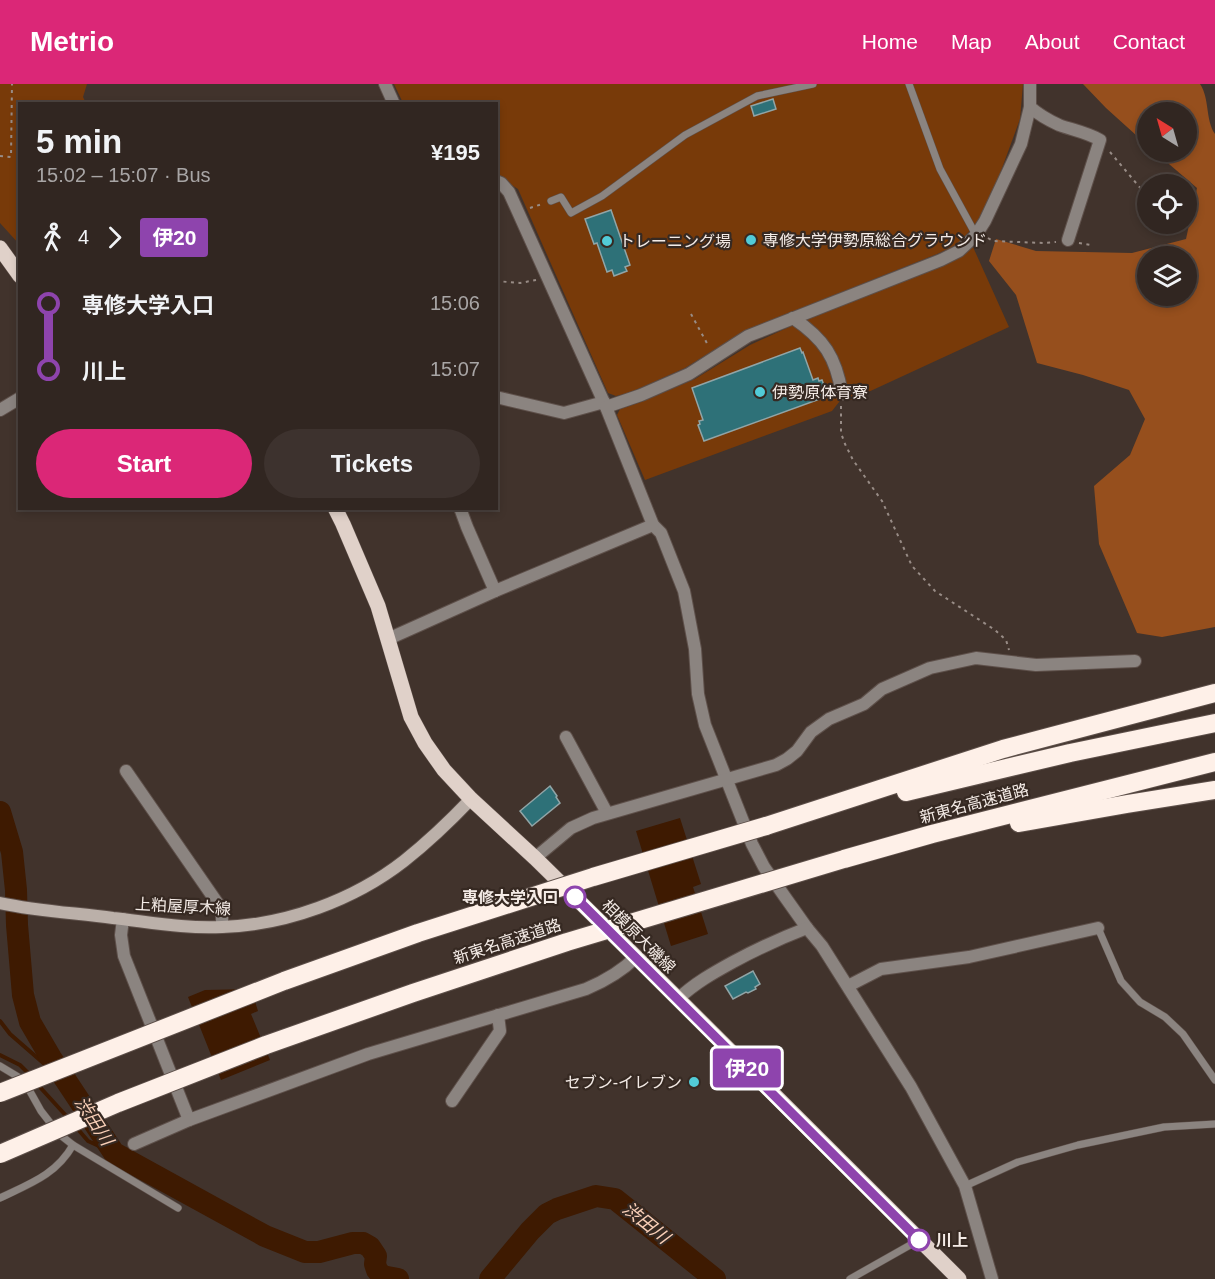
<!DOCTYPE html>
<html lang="en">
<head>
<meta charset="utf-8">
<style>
  body { margin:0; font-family:Arial,"Noto Sans JP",sans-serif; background:#3d322e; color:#f1f3f6; height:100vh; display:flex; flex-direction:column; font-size:22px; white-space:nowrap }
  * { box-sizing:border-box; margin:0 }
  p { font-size:20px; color:#a8a5a5 }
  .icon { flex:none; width:33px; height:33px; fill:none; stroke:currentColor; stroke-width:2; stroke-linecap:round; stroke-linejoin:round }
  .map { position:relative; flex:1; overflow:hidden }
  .sheet { position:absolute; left:18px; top:18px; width:480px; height:408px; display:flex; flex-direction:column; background:#312621; border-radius:0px; box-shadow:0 3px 9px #0003,0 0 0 2px #4c433f }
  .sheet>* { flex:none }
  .badge { padding:0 12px; border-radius:4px; font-size:21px; line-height:39px }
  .needle { width:39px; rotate:323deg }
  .tools { position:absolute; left:1137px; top:18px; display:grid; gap:12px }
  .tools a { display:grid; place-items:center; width:60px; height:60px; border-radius:50%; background:#312621; box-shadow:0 3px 9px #0003,0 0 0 2px #4c433f; font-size:30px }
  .map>.badge { position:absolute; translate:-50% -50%; box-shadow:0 0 0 3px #fff }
  .legs { display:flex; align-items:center; gap:9px; height:66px; padding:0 18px; font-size:20px }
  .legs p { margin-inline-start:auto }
  .headline { display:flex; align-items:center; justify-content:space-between; height:102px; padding:0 18px }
  h1 { font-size:33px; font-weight:600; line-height:45px }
  .cta { display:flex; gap:12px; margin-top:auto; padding:12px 18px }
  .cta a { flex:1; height:69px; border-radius:36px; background:#db2777; color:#fff; font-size:24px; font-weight:600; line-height:69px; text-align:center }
  .cta a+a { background:#3d322e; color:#f1f3f6 }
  ul { padding:0 18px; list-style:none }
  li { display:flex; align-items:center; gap:21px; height:66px; font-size:22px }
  li i { display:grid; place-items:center; width:9px; height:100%; margin:0 8px; background:currentColor }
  li i::after { content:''; width:15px; height:15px; margin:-8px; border:4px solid; border-radius:50%; background:#312621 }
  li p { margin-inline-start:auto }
  li:first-child i { background:linear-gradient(#0000 50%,currentColor 0) }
  li:last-child i { background:linear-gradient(currentColor 50%,#0000 0) }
  header { display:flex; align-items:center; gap:36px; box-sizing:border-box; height:84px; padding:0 30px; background:#db2777; color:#fff }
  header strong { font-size:28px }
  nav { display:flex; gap:33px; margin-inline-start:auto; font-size:21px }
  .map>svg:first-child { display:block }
  .green { fill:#783a09 }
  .forest { fill:#964f1d; fill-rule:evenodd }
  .water { fill:#3e1a01 }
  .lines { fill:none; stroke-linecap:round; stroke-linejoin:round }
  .stream { stroke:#3e1a01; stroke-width:4 }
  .river { stroke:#3e1a01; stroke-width:22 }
  .building { fill:#2e7178; stroke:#91a5a7; stroke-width:1.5 }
  .lane-casing { stroke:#5e504a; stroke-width:8 }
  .street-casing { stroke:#5e504a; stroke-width:14 }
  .secondary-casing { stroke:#5e504a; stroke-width:14 }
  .primary-casing { stroke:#5e504a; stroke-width:16 }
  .highway-casing { stroke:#5e504a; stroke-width:20 }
  .path { stroke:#988c86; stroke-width:2; stroke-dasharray:3 4.5; stroke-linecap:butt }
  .lane { stroke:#8b8480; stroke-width:7 }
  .street { stroke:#8b8480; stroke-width:12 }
  .secondary { stroke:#bbb0a9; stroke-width:12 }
  .primary { stroke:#e0d1c9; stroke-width:15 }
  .highway { stroke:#fef0e8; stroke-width:18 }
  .highway-bridge-casing { stroke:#5e504a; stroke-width:20; stroke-linecap:butt }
  .highway-bridge { stroke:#fef0e8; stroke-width:18 }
  .line-1-casing { stroke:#fff; stroke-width:14 }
  .line-1 { stroke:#8e44ad; stroke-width:9 }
  .poi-dot { fill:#52cbd7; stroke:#362922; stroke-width:2 }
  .stop-1-dot { fill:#fff; stroke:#8e44ad; stroke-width:3 }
  .labels { text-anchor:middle; stroke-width:4.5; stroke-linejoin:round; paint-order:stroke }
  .poi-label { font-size:16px; fill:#f4ebe6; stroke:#362922; text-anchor:start }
  .street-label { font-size:16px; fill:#f4ebe6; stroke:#362922 }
  .stop-label { font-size:16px; font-weight:bold; fill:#f4ebe6; stroke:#362922; text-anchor:end }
  .water-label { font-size:18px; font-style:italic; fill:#f9cfb7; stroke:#362922 }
</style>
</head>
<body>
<header>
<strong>Metrio</strong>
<nav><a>Home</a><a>Map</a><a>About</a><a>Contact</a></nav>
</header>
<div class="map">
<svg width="1215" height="1195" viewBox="0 0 1215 1195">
  <rect width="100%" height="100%" fill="#41332c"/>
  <g class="green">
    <polygon points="0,0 87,0 83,13 86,19 20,20 19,160 0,139"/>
    <polygon points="394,0 1023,0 1020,35 991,114 975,141 965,152 956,161 937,170 744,247 685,284 629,309 616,312 608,309 518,105 497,92 496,20 403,19"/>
    <polygon points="973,163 1009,243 851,316 843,313 832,327 645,396 617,331 620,325 641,318 695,295 750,261 789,243 945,180"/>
  </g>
  <path class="forest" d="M 1083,0 L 1200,0 C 1210,15 1205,35 1215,50 L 1215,543 L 1162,553 L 1137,549 L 1099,460 L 1094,402 L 1130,371 L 1145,335 L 1129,306 L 1083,291 L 1037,279 L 1016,211 L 989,177 L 996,155 L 1036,167 L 1132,169 L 1186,155 L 1197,104 L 1155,68 L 1186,68 L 1186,28 L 1148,28 L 1147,61 L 1106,24 ZM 1148,172 L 1186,172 L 1186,212 L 1148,212 Z"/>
  <g class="water">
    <polygon points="680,734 701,800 693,803 708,850 671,862 636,747"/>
    <polygon points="251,905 258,927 251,930 270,976 221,996 188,913 205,906"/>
  </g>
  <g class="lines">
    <g class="stream">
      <polyline points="0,937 10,950 49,984"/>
      <polyline points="0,971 20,981 29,990"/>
      <polyline points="59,992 66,998"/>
      <polyline points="38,1001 69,1035"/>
      <polyline points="76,1043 88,1057 114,1069"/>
    </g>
    <g class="river">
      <polyline points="0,728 12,768 16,806 17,841 23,911 30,938 51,974 114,1069 265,1152 305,1168 319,1168 353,1159 363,1159 370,1163 376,1172 375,1180 377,1186 382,1192 398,1195"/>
      <polyline points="490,1195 530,1147 547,1130 557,1125 596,1112 615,1115 715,1195"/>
    </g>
  </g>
  <g class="building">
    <polygon points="773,15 776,25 754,32 751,22"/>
    <polygon points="611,126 630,181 625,183 627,187 614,192 612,186 607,188 597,159 594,160 585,135"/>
    <polygon points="800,264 802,269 803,268 813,296 818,294 819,297 822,296 828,312 704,357 698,341 700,340 699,337 703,336 692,304"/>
    <polygon points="550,702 557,712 556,713 560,719 532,742 520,727"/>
    <polygon points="753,887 760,900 755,903 756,905 748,909 746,908 733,915 725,902"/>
  </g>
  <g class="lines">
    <g class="lane-casing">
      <g id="lane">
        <polyline points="909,0 940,85 976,151"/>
        <polyline points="551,117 561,113 571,129 602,112 685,51 757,12 813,0"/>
        <polyline points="1098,844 1121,897 1140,918 1165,933 1183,950 1215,996"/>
        <polyline points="0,982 20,994 27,1002 41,1027 59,1050 73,1061 178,1124"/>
        <polyline points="965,1102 1018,1078 1078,1061 1164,1043 1215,1040"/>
        <path d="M 0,1114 C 29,1100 56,1091 73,1061"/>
        <polyline points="850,1195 919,1156"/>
      </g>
    </g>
    <g class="street-casing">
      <g id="street">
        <polyline points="385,0 394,20"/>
        <path d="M 1030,23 C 1038,30 1048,36 1059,41 C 1072,46 1086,48 1100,56 L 1068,156"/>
        <polyline points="496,97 501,99 509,108 606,323"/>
        <path d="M 793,234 C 824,255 836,273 842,310"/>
        <polyline points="496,313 564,329 604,318"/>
        <polyline points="0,326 20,314"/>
        <polyline points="460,424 467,443 495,507"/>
        <polyline points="653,441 661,449 684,507 695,565 698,610 705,641 752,760 764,783 785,813 807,844 822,862 911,1003 965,1102 992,1195"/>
        <polyline points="388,555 495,507 653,441 606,323 641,311 689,290 748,252 941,176 959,167 976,151 985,137 1021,60 1030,23 1030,0"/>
        <polyline points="566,653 607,729"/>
        <polyline points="126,687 218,820 222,829 222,843"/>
        <polyline points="535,774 571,744 593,734 776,681 787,675 797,667 811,648 829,635 864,620 882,605 930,584 976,574 1036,581 1135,577"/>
        <polyline points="123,835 121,851 124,872 189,1036"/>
        <polyline points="848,902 881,885 969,873 1098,844"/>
        <path d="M 678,915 C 695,899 713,889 733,878 C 757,865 781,854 807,844"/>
        <polyline points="452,1017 500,947 498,931"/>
        <path d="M 134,1060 L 189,1036 L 368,970 L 586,905 C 605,897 621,888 636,873"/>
      </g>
    </g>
    <g class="secondary-casing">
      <path id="secondary" d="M 0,819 C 37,827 76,829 113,834 C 149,838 186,845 222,843 C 286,841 354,816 404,777 C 428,758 450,737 471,715"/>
    </g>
    <g class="primary-casing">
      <g id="primary">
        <polyline points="0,164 20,192"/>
        <polyline points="335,424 343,440 378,522 411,633 425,659 444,686 471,715 535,774 636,873 959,1195"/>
      </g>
    </g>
    <g class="highway-casing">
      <g id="highway">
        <polyline points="906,708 1070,669 1215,639"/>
        <polyline points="1019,739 1127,720 1215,706"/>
        <polyline points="766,742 1003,665 1215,609"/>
        <polyline points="844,775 932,750 1215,678"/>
      </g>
    </g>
    <g class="path">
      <polyline points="1110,68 1147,112"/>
      <polyline points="0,72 11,73 12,0"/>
      <polyline points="530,124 542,120"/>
      <polyline points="988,154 993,157 1043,159 1056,158"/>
      <polyline points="1079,159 1091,161"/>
      <polyline points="496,197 520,199 536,196"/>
      <polyline points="691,230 709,263"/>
      <polyline points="841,322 841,349 845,360 853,376 882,417 912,482 935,507 995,546 1006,556 1009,566"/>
    </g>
    <use href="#lane" class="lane"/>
    <use href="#street" class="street"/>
    <use href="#secondary" class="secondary"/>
    <use href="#primary" class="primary"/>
    <use href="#highway" class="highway"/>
    <g class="highway-bridge-casing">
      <g id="highway-bridge">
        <polyline points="0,1009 284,897 418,849 593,793 766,742"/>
        <polyline points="0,1070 118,1019 266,961 413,909 567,858 844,775"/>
      </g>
    </g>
    <use href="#highway-bridge" class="highway-bridge"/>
  </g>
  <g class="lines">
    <g class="line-1-casing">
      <polyline id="line-1" points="575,813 919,1156"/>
    </g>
    <use href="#line-1" class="line-1"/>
  </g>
  <g class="poi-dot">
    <circle cx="751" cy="156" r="6"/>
    <circle cx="607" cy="157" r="6"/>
    <circle cx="760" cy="308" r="6"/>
    <circle cx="694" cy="998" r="6"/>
  </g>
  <g class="stop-1-dot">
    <circle cx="575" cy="813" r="10"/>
    <circle cx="919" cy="1156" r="10"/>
  </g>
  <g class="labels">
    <g class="poi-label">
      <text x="763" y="162">専修大学伊勢原総合グラウンド</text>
      <text x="619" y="163">トレーニング場</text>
      <text x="772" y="314">伊勢原体育寮</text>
      <text x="682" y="1004" text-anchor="end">セブン-イレブン</text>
    </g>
    <g class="street-label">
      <text transform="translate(974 719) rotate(-15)" y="6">新東名高速道路</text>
      <text transform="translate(183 822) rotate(3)" y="6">上粕屋厚木線</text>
      <text transform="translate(639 852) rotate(45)" y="6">相模原大磯線</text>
      <text transform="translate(507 857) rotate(-18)" y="6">新東名高速道路</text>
    </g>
    <g class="stop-label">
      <text x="558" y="819">専修大学入口</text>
      <text x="936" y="1162" text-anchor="start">川上</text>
    </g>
    <g class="water-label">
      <text transform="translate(94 1037) rotate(57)" y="6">渋田川</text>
      <text transform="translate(646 1139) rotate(39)" y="6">渋田川</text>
    </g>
  </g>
</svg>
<div class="tools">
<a><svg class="needle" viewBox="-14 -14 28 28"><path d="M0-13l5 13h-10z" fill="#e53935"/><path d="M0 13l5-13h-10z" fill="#a8a5a5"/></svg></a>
<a><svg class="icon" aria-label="locate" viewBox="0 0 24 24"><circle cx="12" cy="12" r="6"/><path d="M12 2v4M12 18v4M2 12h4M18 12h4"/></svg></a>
<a><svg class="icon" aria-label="layers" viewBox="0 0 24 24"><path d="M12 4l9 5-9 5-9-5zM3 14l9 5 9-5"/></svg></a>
</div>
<b class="badge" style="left:747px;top:984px;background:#8e44ad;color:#fff">伊20</b>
<section class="sheet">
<div class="headline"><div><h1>5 min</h1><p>15:02 – 15:07 · Bus</p></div><b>¥195</b></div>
<div class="legs"><svg class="icon" aria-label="walk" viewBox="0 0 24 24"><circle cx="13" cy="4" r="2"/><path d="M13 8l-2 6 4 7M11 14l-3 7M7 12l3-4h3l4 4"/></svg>4<svg class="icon" aria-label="forward" viewBox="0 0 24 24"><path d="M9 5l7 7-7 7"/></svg><b class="badge" style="background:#8e44ad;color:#fff">伊20</b></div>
<ul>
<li><i style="color:#8e44ad"></i><b>専修大学入口</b><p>15:06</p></li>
<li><i style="color:#8e44ad"></i><b>川上</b><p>15:07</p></li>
</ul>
<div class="cta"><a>Start</a><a>Tickets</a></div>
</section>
</div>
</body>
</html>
